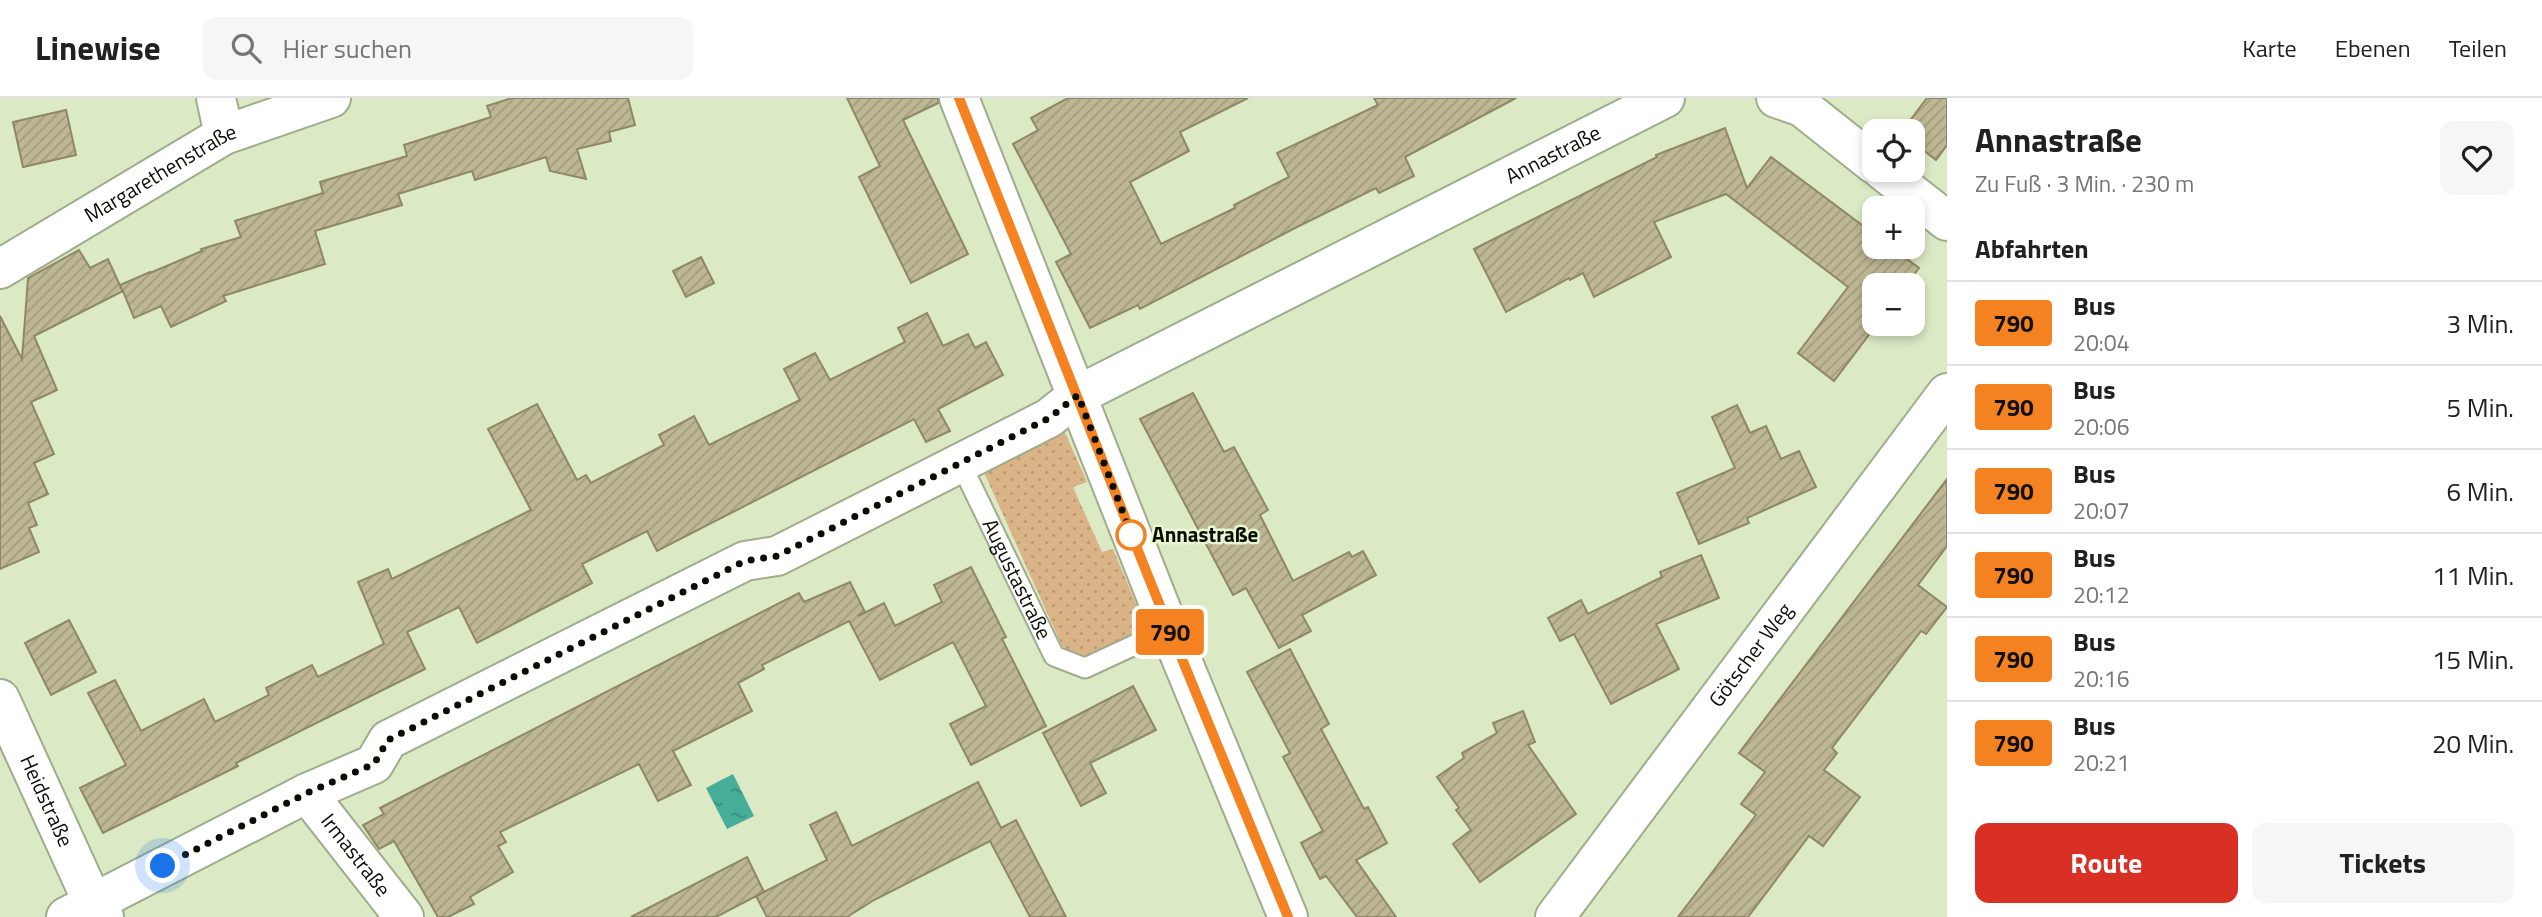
<!DOCTYPE html>
<html lang="de">
<head>
<meta charset="utf-8">
<style>
  body { margin:0; font-family:"Titillium Web",sans-serif; background:#f6f6f6; color:#202124; height:100vh; display:flex; flex-direction:column; font-size:26px; white-space:nowrap }
  * { box-sizing:border-box; margin:0 }
  p { font-size:23px; color:#757577 }
  .icon { flex:none; width:38px; height:38px; fill:none; stroke:currentColor; stroke-width:2; stroke-linecap:round; stroke-linejoin:round }
  .map { position:relative; flex:1; overflow:hidden }
  .panel { display:flex; flex-direction:column; background:#fff; width:595px }
  .panel>* { flex:none }
  .badge { padding:0 14px; border-radius:5px; font-size:24px; line-height:46px }
  .fabs { position:absolute; left:1862px; top:21px; display:grid; gap:14px }
  .fabs a { display:grid; place-items:center; width:63px; height:63px; border-radius:14px; background:#fff; box-shadow:0 4px 10px #0003; font-size:35px }
  .you { position:absolute; width:35px; height:35px; margin:-18px; border:5px solid #fff; border-radius:50%; background:#1a73e8; box-shadow:0 0 0 10px #1a73e833 }
  .map>.badge { position:absolute; translate:-50% -50%; box-shadow:0 0 0 4px #fff }
  h2 { padding:0 28px; font-size:26px; line-height:63px }
  .round { display:grid; place-items:center; flex:none; width:74px; height:74px; border-radius:14px; background:#f6f6f6 }
  .overview { display:flex; align-items:center; justify-content:space-between; height:119px; padding:0 28px }
  h1 { font-size:33px; font-weight:700; line-height:52px }
  .cta { display:flex; gap:14px; margin-top:auto; padding:14px 28px }
  .cta a { flex:1; height:80px; border-radius:14px; background:#d93025; color:#fff; font-size:28px; font-weight:700; line-height:80px; text-align:center }
  .cta a+a { background:#f6f6f6; color:#202124 }
  ul { padding:0; list-style:none }
  li { display:flex; align-items:center; gap:21px; height:84px; padding:0 28px; border-top:2px solid #e0e0e0 }
  li div { flex:1 }
  li b { display:block; font-size:26px }
  li em { font-style:normal }
  li .badge { min-width:77px; font-weight:700; text-align:center }
  header { display:flex; align-items:center; gap:42px; box-sizing:border-box; height:98px; padding:0 35px; background:#fff; border-bottom:2px solid #e0e0e0 }
  header strong { font-size:33px }
  nav { display:flex; gap:38px; margin-inline-start:auto; font-size:24px }
  .search { width:490px; height:63px; background:#f6f6f6; display:flex; align-items:center; gap:18px; box-sizing:border-box; padding:0 24px; border-radius:14px; color:#757577; font-size:26px }
  main { display:flex; flex:1; min-height:0 }
  .map>svg:first-child { display:block }
  .grass { fill:url(#grass-dots) }
  .water { fill:url(#water-ripples) }
  .building { fill:url(#building-hatch); stroke:#8f8866; stroke-width:2 }
  .lines { fill:none; stroke-linecap:round; stroke-linejoin:round }
  .service-casing { stroke:#9fac8b; stroke-width:23 }
  .minor-casing { stroke:#9fac8b; stroke-width:42 }
  .service { stroke:#fff; stroke-width:19 }
  .minor { stroke:#fff; stroke-width:38 }
  .line-casing { stroke:#fff; stroke-width:16 }
  .line { stroke:#f58220; stroke-width:10 }
  .walk { stroke:#090e03; stroke-width:7; stroke-dasharray:0 12.6 }
  .stop-dot { fill:#fff; stroke:#f58220; stroke-width:3.5 }
  .labels { text-anchor:middle; stroke-width:5; stroke-linejoin:round; paint-order:stroke }
  .street-label { font-size:21px; fill:#090e03; stroke:#e8f6d2 }
  .stop-label { font-size:21px; font-weight:bold; fill:#090e03; stroke:#e8f6d2; text-anchor:start }
</style>
</head>
<body>
<header>
<strong>Linewise</strong>
<div class="search"><svg class="icon" aria-label="search" viewBox="0 0 24 24"><circle cx="10" cy="10" r="6"/><path d="M15 15l6 6"/></svg>Hier suchen</div>
<nav><a>Karte</a><a>Ebenen</a><a>Teilen</a></nav>
</header>
<main>
<div class="map">
<svg width="1947" height="819" viewBox="0 0 1947 819">
  <defs>
    <pattern id="grass-dots" width="8" height="8" patternUnits="userSpaceOnUse" patternTransform="scale(1.75)"><rect width="8" height="8" fill="#dab487"/><path d="M2 2h.1M6 6h.1" fill="none" stroke="#ba9a73" stroke-width="1.8" stroke-linecap="round"/></pattern>
    <pattern id="water-ripples" width="26" height="14" patternUnits="userSpaceOnUse" patternTransform="scale(1.75)"><rect width="26" height="14" fill="#46ad98"/><path d="M2 4q2-2 4 0t4 0M15 11q2-2 4 0t4 0" fill="none" stroke="#398b7a"/></pattern>
    <pattern id="building-hatch" width="6" height="6" patternUnits="userSpaceOnUse" patternTransform="scale(1.75)"><rect width="6" height="6" fill="#beb794"/><path d="M-1 1l2-2M0 6l6-6M5 7l2-2" fill="none" stroke="#a29c7e"/></pattern>
  </defs>
  <rect width="100%" height="100%" fill="#dbe9c5"/>
  <polygon class="grass" points="1063,330 1087,384 1073,389 1102,454 1113,451 1148,534 1100,556 1079,558 1062,548 982,370"/>
  <polygon class="water" points="733,676 754,718 727,731 706,690"/>
  <g class="building">
    <polygon points="512,0 628,0 635,27 609,34 611,43 577,51 586,81 550,73 546,59 475,82 472,73 398,96 402,107 315,133 325,166 223,198 226,203 171,229 161,208 134,220 123,193 34,238 57,292 31,304 54,356 34,365 48,396 28,405 37,427 29,430 39,454 0,471 0,218 22,261 28,180 79,152 90,170 108,161 122,192 120,187 150,174 150,175 202,153 201,151 241,139 235,123 323,95 320,84 407,58 404,47 491,19 487,8"/>
    <polygon points="847,0 938,0 938,5 903,22 968,156 911,185 859,79 880,68"/>
    <polygon points="1068,0 1248,0 1180,34 1189,53 1130,84 1161,146 1235,110 1234,107 1289,79 1277,55 1378,7 1374,0 1516,0 1405,59 1414,78 1379,95 1376,90 1297,129 1140,211 1138,207 1090,230 1056,164 1071,156 1013,46 1038,32 1031,20"/>
    <polygon points="1927,0 1947,0 1947,47 1936,62 1913,44 1913,33 1902,33"/>
    <polygon points="66,12 76,57 23,69 13,24"/>
    <polygon points="1725,30 1747,90 1771,59 1874,136 1874,149 1891,149 1919,170 1906,187 1874,187 1874,226 1877,226 1834,283 1798,255 1848,189 1726,96 1654,124 1671,159 1594,199 1583,175 1570,182 1569,180 1506,214 1474,151 1657,59 1656,57"/>
    <polygon points="701,159 714,185 686,199 673,173"/>
    <polygon points="927,215 943,248 968,236 975,250 986,244 1003,277 938,311 950,333 926,344 914,321 657,453 647,433 582,466 592,485 477,545 459,509 407,534 425,571 236,665 238,668 103,735 80,690 126,667 88,595 115,582 141,633 204,601 215,624 269,597 266,590 312,567 318,579 384,546 358,484 388,471 392,481 531,412 488,331 537,306 577,382 586,377 591,385 664,347 659,337 694,318 709,347 800,302 784,271 815,255 830,282 905,244 898,230"/>
    <polygon points="1193,295 1224,354 1234,349 1268,412 1260,417 1293,483 1349,454 1352,459 1363,453 1376,477 1302,517 1311,533 1279,550 1246,490 1233,497 1140,321"/>
    <polygon points="1737,307 1750,335 1766,328 1781,361 1799,353 1816,389 1747,420 1749,425 1699,446 1677,395 1735,370 1712,319"/>
    <polygon points="1947,381 1947,448 1918,487 1947,509 1926,536 1921,533 1832,650 1837,655 1824,672 1860,699 1823,748 1809,738 1748,819 1678,819 1756,717 1741,706 1765,674 1739,655"/>
    <polygon points="1701,457 1719,500 1656,526 1679,571 1611,606 1574,536 1560,543 1548,520 1581,502 1588,516 1662,479 1660,474"/>
    <polygon points="971,469 1006,539 1002,541 1046,628 971,667 950,626 986,608 953,544 880,582 849,523 762,567 764,571 738,585 752,613 673,653 691,687 658,703 639,666 500,734 506,744 498,748 513,774 470,799 474,806 448,819 438,819 394,743 379,751 363,727 384,716 380,710 799,495 804,504 850,484 865,514 858,518 884,505 895,528 942,504 934,487"/>
    <polygon points="69,522 96,574 51,597 25,545"/>
    <polygon points="1290,551 1329,626 1321,631 1364,711 1368,709 1387,745 1356,762 1396,819 1357,819 1326,778 1320,781 1301,745 1323,733 1283,659 1290,655 1247,574"/>
    <polygon points="1133,588 1156,632 1090,665 1106,695 1081,708 1043,635"/>
    <polygon points="1523,613 1535,644 1528,647 1576,716 1480,784 1453,746 1471,732 1456,712 1459,710 1437,679 1464,660 1462,655 1497,635 1493,625"/>
    <polygon points="978,684 1001,730 1016,722 1066,819 1030,819 990,743 874,802 847,819 767,819 756,798 827,762 810,727 836,714 852,748"/>
    <polygon points="747,759 764,794 716,819 631,819"/>
  </g>
  <g class="lines">
    <g class="service-casing">
      <g id="service">
        <path id="s1" d="M 961,366 L 1054,558 L 1085,570 L 1169,531"/>
      </g>
    </g>
    <g class="minor-casing">
      <g id="minor">
        <polyline points="216,0 224,37"/>
        <polyline points="959,0 1169,531 1288,819"/>
        <polyline points="1776,0 1802,9 1874,66"/>
        <polyline points="1882,72 1947,123"/>
        <path id="s2" d="M 0,171 L 224,37 L 331,0"/>
        <path id="s3" d="M 0,601 L 93,805 L 104,819"/>
        <path id="s4" d="M 307,695 L 404,819"/>
        <path id="s5" d="M 66,819 L 307,695 L 374,666 L 388,642 L 745,463 L 777,458 L 1049,320 L 1078,297 L 1665,0"/>
        <path id="s6" d="M 1555,819 L 1947,295"/>
      </g>
    </g>
    <use href="#service" class="service"/>
    <use href="#minor" class="minor"/>
  </g>
  <g class="lines">
    <g class="line-casing">
      <polyline id="line" points="959,0 1152,488 1288,819"/>
    </g>
    <use href="#line" class="line"/>
    <polyline class="walk" points="163,768 307,695 374,666 388,642 745,463 777,458 854,419 1049,320 1078,297 1135,446 1131,437"/>
  </g>
  <circle class="stop-dot" cx="1131" cy="437" r="14"/>
  <g class="labels">
    <g class="street-label">
      <text dy="7" stroke="none"><textPath href="#s5" startOffset="1678">Annastraße</textPath></text>
      <text dy="7" stroke="none"><textPath href="#s2" startOffset="187">Margarethenstraße</textPath></text>
      <text dy="7" stroke="none"><textPath href="#s1" startOffset="128">Augustastraße</textPath></text>
      <text dy="7" stroke="none"><textPath href="#s6" startOffset="327">Götscher Weg</textPath></text>
      <text dy="7" stroke="none"><textPath href="#s3" startOffset="112">Heidstraße</textPath></text>
      <text dy="7" stroke="none"><textPath href="#s4" startOffset="79">Irmastraße</textPath></text>
    </g>
    <g class="stop-label">
      <text x="1152" y="444">Annastraße</text>
    </g>
  </g>
</svg>
<div class="fabs">
<a><svg class="icon" aria-label="locate" viewBox="0 0 24 24"><circle cx="12" cy="12" r="6"/><path d="M12 2v4M12 18v4M2 12h4M18 12h4"/></svg></a>
<a>+</a>
<a>−</a>
</div>
<div class="you" style="left:163px;top:768px"></div>
<b class="badge" style="left:1170px;top:534px;background:#f58220;color:#111">790</b>
</div>
<section class="panel">
<div class="overview"><div><h1>Annastraße</h1><p>Zu Fuß · 3 Min. · 230 m</p></div><a class="round"><svg class="icon" aria-label="heart" viewBox="0 0 24 24"><path d="M12 20l-8-8c-3-5 5-10 8-4 3-6 11-1 8 4z"/></svg></a></div>
<h2>Abfahrten</h2>
<ul>
<li><span class="badge" style="background:#f58220;color:#111">790</span><div><b>Bus</b><p>20:04</p></div><em>3 Min.</em></li>
<li><span class="badge" style="background:#f58220;color:#111">790</span><div><b>Bus</b><p>20:06</p></div><em>5 Min.</em></li>
<li><span class="badge" style="background:#f58220;color:#111">790</span><div><b>Bus</b><p>20:07</p></div><em>6 Min.</em></li>
<li><span class="badge" style="background:#f58220;color:#111">790</span><div><b>Bus</b><p>20:12</p></div><em>11 Min.</em></li>
<li><span class="badge" style="background:#f58220;color:#111">790</span><div><b>Bus</b><p>20:16</p></div><em>15 Min.</em></li>
<li><span class="badge" style="background:#f58220;color:#111">790</span><div><b>Bus</b><p>20:21</p></div><em>20 Min.</em></li>
</ul>
<div class="cta"><a>Route</a><a>Tickets</a></div>
</section>
</main>
</body>
</html>
